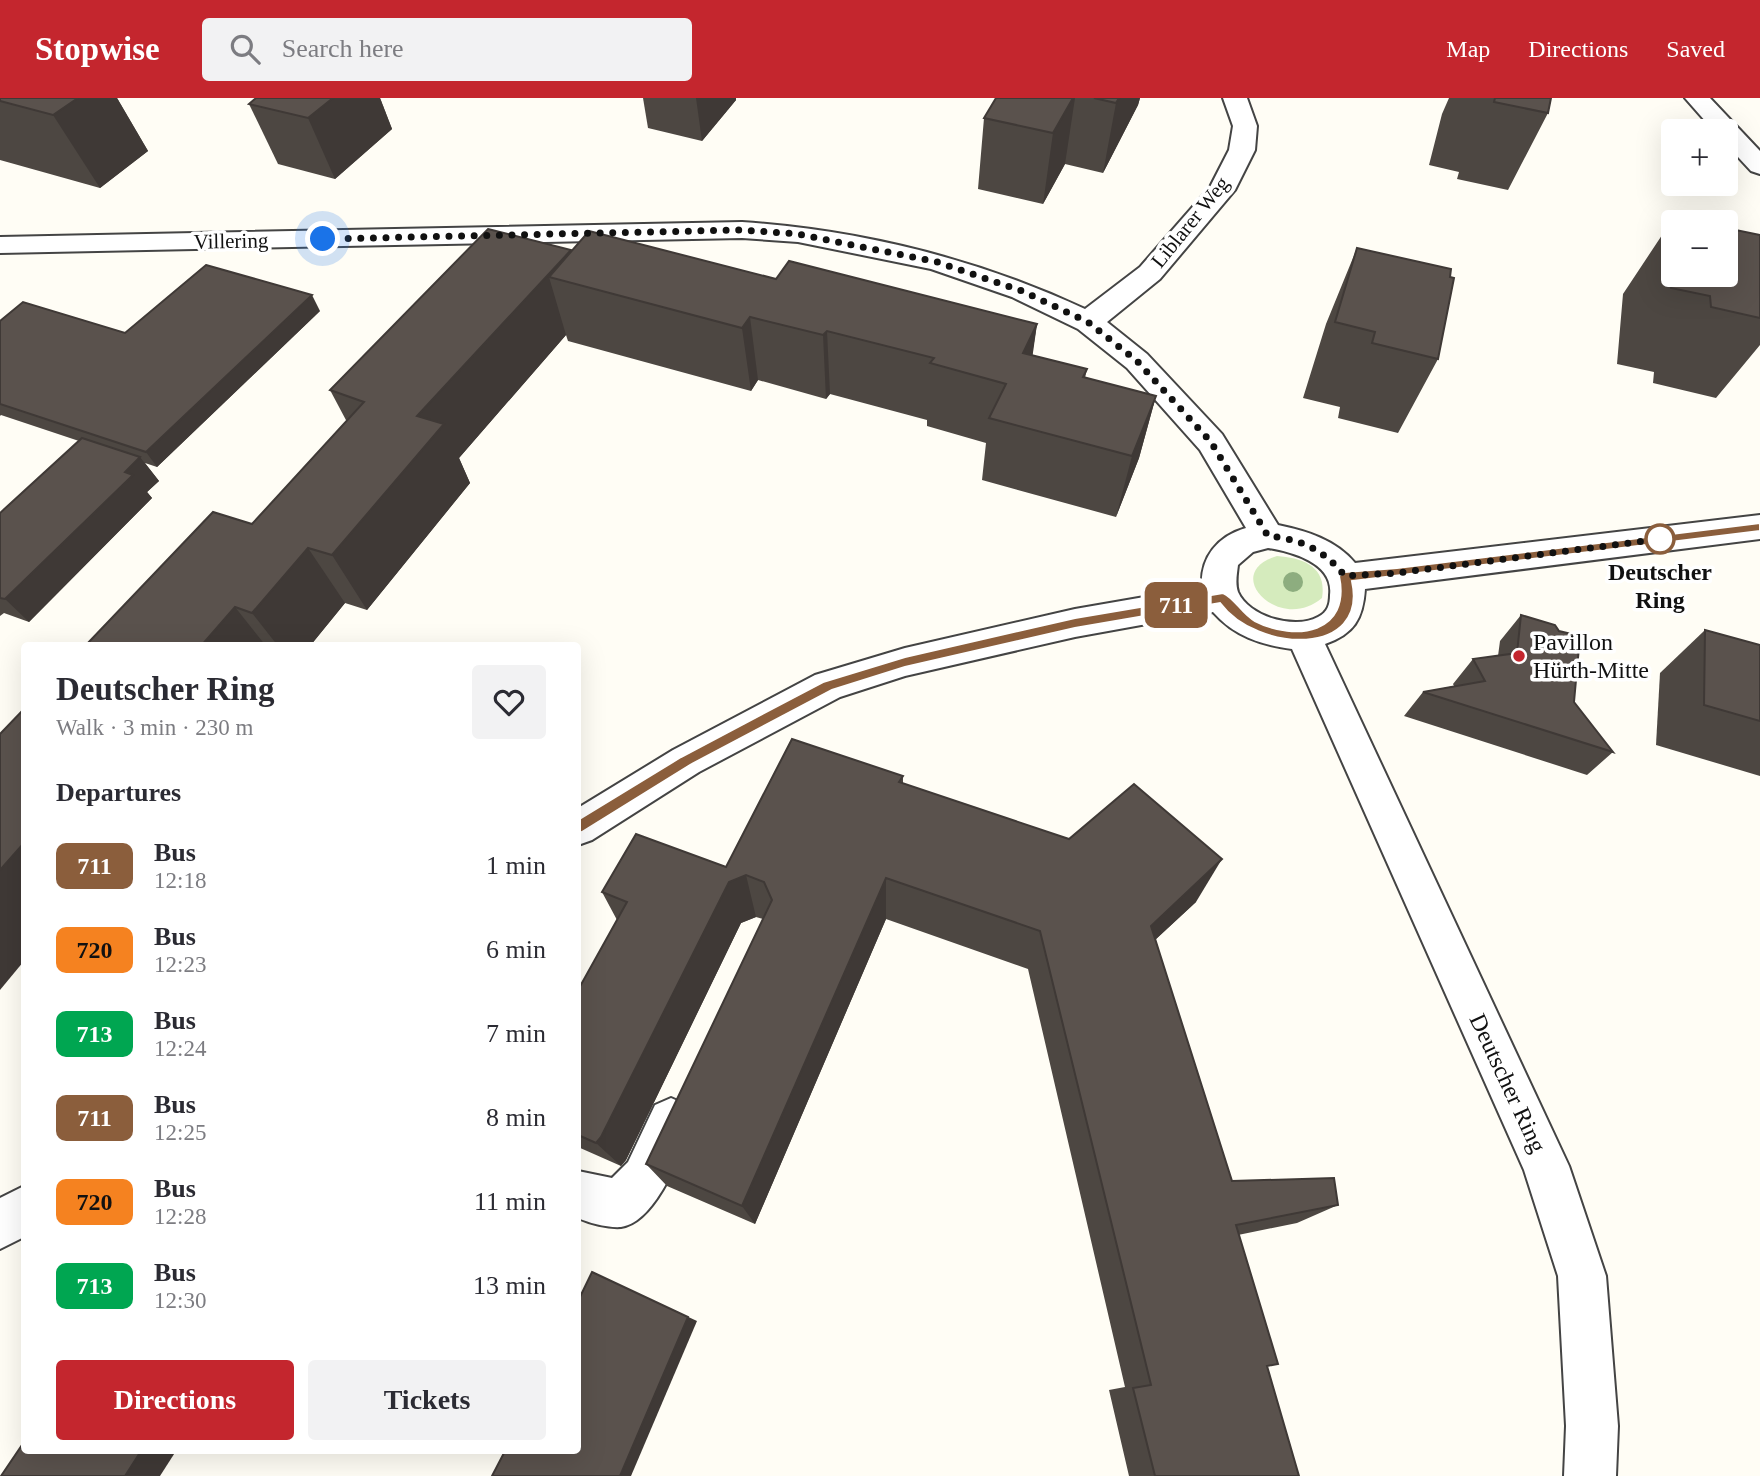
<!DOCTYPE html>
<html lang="en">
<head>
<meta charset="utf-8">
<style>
  body { margin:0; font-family:"Times New Roman",serif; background:#f2f2f3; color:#2b2b33; height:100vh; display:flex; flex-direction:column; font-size:26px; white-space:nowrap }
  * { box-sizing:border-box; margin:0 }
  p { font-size:23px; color:#7c7c81 }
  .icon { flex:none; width:38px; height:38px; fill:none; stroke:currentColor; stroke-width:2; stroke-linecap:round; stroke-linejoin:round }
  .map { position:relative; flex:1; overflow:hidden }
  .sheet { position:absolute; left:21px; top:544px; width:560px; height:812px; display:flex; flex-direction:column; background:#fff; border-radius:7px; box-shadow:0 7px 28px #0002 }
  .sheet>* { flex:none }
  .badge { padding:0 14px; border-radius:10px; font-size:24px; line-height:46px }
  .fabs { position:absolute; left:1661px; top:21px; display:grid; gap:14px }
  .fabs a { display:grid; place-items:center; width:77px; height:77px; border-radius:7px; background:#fff; box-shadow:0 7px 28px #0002; font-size:35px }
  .you { position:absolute; width:35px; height:35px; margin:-18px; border:5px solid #fff; border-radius:50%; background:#1a73e8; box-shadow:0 0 0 10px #1a73e833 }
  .map>.badge { position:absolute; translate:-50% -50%; box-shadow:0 0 0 4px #fff }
  h2 { padding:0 35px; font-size:26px; line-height:63px }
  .round { display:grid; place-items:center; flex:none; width:74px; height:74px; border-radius:7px; background:#f2f2f3 }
  .headline { display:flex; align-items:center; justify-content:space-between; height:119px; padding:0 35px }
  h1 { font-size:33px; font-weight:600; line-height:52px }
  .action { display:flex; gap:14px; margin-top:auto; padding:14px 35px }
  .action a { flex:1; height:80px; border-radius:7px; background:#c4262e; color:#fff; font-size:28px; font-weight:600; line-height:80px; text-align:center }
  .action a+a { background:#f2f2f3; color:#2b2b33 }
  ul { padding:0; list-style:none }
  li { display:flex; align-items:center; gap:21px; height:84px; padding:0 35px }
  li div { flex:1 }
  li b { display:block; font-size:26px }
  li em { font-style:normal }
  li .badge { min-width:77px; font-weight:700; text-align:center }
  header { display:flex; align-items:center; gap:42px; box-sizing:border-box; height:98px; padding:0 35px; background:#c4262e; color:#fff }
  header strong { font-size:33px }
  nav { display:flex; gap:38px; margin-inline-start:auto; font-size:24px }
  .search { width:490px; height:63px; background:#f2f2f3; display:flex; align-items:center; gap:18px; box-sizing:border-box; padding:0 24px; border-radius:7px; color:#7c7c81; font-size:26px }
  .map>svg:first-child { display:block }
  .green { fill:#d5ebbd }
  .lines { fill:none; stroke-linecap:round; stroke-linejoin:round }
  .minor-casing { stroke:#444; stroke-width:4 }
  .minor { fill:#fff; fill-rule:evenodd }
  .tree { fill:#8dad7f }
  .wall { fill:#4d4742 }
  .shaded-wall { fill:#3f3936 }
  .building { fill:#5a524d; stroke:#3f3936; stroke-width:2 }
  .line { fill:#8b5e3c; stroke:#fff; stroke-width:2 }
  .walk { stroke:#111; stroke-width:7; stroke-dasharray:0 12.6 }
  .stop-dot { fill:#fff; stroke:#8b5e3c; stroke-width:3.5 }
  .poi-dot { fill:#c4262e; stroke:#fff; stroke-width:2.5 }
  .labels { text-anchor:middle; stroke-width:7; stroke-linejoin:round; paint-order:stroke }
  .far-street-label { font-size:21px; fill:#111; stroke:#fff }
  .stop-label { font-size:24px; font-weight:bold; fill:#111; stroke:#fff }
  .poi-label { font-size:24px; fill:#111; stroke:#fff; text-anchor:start }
  .street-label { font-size:24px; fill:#111; stroke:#fff }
</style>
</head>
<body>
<header>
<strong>Stopwise</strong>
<div class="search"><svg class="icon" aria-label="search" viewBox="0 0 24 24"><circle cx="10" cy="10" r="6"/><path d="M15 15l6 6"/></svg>Search here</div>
<nav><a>Map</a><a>Directions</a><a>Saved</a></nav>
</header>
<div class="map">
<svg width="1760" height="1378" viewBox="0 0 1760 1378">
  <rect width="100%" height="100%" fill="#fffdf5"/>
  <path class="green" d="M 1277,458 C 1304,460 1327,469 1322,500 C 1280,536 1219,475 1277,458 Z"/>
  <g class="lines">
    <g class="minor-casing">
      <g id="minor">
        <path d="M 1223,0 L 1247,0 L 1257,28 L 1255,52 L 1235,92 L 1160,181 L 1107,224 L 1147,256 L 1222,336 L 1278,427 C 1307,433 1336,442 1355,465 L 1760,417 L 1760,441 L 1365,491 C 1363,521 1354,536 1325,546 L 1569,1068 L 1606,1178 L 1618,1328 L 1616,1378 L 1564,1378 L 1566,1328 L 1558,1178 L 1524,1072 L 1292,551 C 1261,547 1234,538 1213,514 L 1075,539 L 905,578 L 840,599 L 699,674 L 592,742 L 578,747 L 578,710 L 673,652 L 815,577 L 905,550 L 1075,511 L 1202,489 C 1200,459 1218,438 1246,430 L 1200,352 L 1127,270 L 1078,231 L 1012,199 L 931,171 L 798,144 L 742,140 L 0,155 L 0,139 L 742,124 C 861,132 977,161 1085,211 L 1140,169 L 1210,89 L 1229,52 L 1233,28 ZM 1268,450 C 1292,454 1334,465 1330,497 C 1330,506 1328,514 1318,519 C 1295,532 1249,519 1238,494 C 1235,485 1237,476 1238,467 L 1253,454 Z"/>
        <polygon points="1685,0 1710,0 1760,53 1760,76 1751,73 1726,46 1726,33 1714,33"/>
        <path d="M 671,1000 L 687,1007 L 694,1023 C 682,1052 657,1124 621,1129 C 608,1130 589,1125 578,1120 L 578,1073 L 612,1080 L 628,1064 L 655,1007 Z"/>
        <polygon points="24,1088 24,1139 0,1151 0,1100"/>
      </g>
    </g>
    <use href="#minor" class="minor"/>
  </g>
  <circle class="tree" cx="1293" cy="484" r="10"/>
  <g class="wall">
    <polygon points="0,0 117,0 148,53 100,90 0,62"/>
    <polygon points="256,0 380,0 392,31 335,81 278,66 249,6"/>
    <polygon points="643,0 736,0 736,2 702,43 648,30"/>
    <polygon points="996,0 1140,0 1138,7 1103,75 1065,66 1043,106 978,91 984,20"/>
    <polygon points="1449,0 1551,0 1548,15 1508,92 1457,81 1459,74 1429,67 1442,16"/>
    <polygon points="1674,119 1698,124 1673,124 1673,177 1760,137 1760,247 1716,300 1653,285 1654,274 1617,266 1623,196"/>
    <polygon points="1357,150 1438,261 1398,335 1338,320 1340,309 1303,300 1326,226"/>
    <polygon points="571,152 776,181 1037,226 1032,257 1087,271 1085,280 1156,298 1139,360 1116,419 982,382 986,345 927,328 927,322 830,296 826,301 758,282 751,293 568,243 566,237 459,360 470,385 367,512 345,505 310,548 85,548 252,426 347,324 330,292"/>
    <polygon points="320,213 157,369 145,365 159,383 147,394 152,400 29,524 4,515 0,518 0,415 79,343 1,317 0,318 0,223 125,235"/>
    <polygon points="1521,517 1574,604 1613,654 1587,677 1404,618 1423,594 1454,588 1453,586 1473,561 1498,558 1500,543"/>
    <polygon points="1705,532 1760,547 1760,678 1656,647 1660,575"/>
    <polygon points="903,678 903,685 1196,804 1155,842 1232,1083 1338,1107 1297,1125 1238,1137 1267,1268 1299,1378 1129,1378 1109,1292 1125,1289 1028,871 886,821 755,1126 667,1088 646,1066 763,821 756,819 741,825 626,1062 621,1068 578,1049 578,892 617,822 602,794 726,769"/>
  </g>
  <g class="shaded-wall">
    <polygon points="78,0 117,0 148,53 100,90 53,17"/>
    <polygon points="333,0 380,0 392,31 335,81 308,20"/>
    <polygon points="696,0 736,0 736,2 702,43"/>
    <polygon points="1073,0 1075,0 1065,66 1043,106 1053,35"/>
    <polygon points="1119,0 1140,0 1138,7 1103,75 1116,5"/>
    <polygon points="571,152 581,187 549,179 566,237 459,360 470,385 367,512 332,457 417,318"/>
    <polygon points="312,197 320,213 157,369 146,354"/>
    <polygon points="750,219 758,282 751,293 742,230"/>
    <polygon points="1037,226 1028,290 1023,255"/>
    <polygon points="827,233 830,296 826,301 823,237"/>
    <polygon points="1156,298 1139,360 1116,419 1132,358"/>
    <polygon points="140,359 159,383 147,394 152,400 29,524 5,501"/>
    <polygon points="308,450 345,505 310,548 278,548 252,515"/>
    <polygon points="235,509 266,548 201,548"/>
    <polygon points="24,745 24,863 0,892 0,772"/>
    <polygon points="1222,761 1196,804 1129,866 1151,828"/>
    <polygon points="746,777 756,819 741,825 626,1062 621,1068 596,1045 729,784"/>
    <polygon points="886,780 886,821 755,1126 742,1108"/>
    <polygon points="592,1174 697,1223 631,1378 620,1378"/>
    <polygon points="141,1353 176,1353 160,1378 125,1378"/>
  </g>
  <g class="building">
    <polygon points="0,0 78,0 53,17 0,3"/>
    <polygon points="256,0 333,0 308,20 249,6"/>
    <polygon points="996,0 1073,0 1053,35 984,20"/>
    <polygon points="1094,0 1119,0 1116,5"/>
    <polygon points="1495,0 1551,0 1548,15 1494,4"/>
    <polygon points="1674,119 1698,124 1674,124"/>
    <polygon points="1726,130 1760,137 1760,220 1711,209 1710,198 1671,190 1673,142 1673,177 1726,177"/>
    <polygon points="488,131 571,152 417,318 444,326 332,457 308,450 252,515 235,509 201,548 85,548 213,414 252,426 364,304 330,292"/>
    <polygon points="589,133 776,181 789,163 1037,226 1023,255 1087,271 1083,279 1156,298 1132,358 989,320 1006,286 930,265 934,260 827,233 823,237 750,219 742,230 549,179"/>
    <polygon points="1357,150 1451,171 1450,179 1454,180 1438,261 1372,245 1375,234 1335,224"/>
    <polygon points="206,167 312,197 146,354 0,306 0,223 23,204 125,235"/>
    <polygon points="82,340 140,359 125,374 133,377 5,501 0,500 0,415"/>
    <polygon points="1521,517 1555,527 1559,533 1580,538 1574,604 1613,654 1423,594 1485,583 1473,561 1517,555"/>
    <polygon points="1705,532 1760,547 1760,623 1704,607"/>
    <polygon points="24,611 24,745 0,772 0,636"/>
    <polygon points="792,641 903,678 899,684 1069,741 1134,686 1222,761 1151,828 1232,1083 1334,1080 1338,1107 1236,1127 1278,1266 1267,1268 1299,1378 1155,1378 1133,1290 1151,1287 1040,833 886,780 742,1108 646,1066 772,802 764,784 746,777 729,784 601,1039 596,1045 578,1037 578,892 627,804 602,794 636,736 726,769"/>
    <polygon points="592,1174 688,1219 620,1378 492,1378 505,1353 578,1353 578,1203"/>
    <polygon points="24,1344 24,1353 141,1353 125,1378 1,1378"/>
  </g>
  <path class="line" d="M 1760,425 L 1760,433 L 1352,483 C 1369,560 1257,555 1220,505 L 1075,530 L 905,569 L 832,592 L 690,667 L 582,734 L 578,736 L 571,730 L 573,725 L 681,659 L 823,584 L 905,559 L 1075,520 L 1223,495 C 1235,500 1242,516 1255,523 C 1296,544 1351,535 1339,478 L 1345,474 L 1397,470 Z"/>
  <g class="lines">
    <path class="walk" d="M 323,141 L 741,132 L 798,136 L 937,164 L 1022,193 L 1088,224 L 1137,263 L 1211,344 L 1268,438 C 1301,441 1324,452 1345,478 L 1397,475 L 1660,441"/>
  </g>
  <circle class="stop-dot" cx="1660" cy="441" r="14"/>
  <circle class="poi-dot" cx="1519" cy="558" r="7"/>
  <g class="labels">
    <g class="far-street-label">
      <text transform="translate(1190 124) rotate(-51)" y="7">Liblarer Weg</text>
      <text transform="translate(231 143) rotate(-1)" y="7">Villering</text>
    </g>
    <g class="stop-label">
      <text x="1660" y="482">Deutscher<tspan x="1660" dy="28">Ring</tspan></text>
    </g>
    <g class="poi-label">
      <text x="1533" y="552">Pavillon<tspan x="1533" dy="28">Hürth-Mitte</tspan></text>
    </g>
    <g class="street-label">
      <text transform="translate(1508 985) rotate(65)" y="8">Deutscher Ring</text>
    </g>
  </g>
</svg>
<div class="fabs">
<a>+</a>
<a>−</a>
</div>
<div class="you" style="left:323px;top:141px"></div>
<b class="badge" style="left:1176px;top:507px;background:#8b5e3c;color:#fff">711</b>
<section class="sheet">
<div class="headline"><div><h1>Deutscher Ring</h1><p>Walk · 3 min · 230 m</p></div><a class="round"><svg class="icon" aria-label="heart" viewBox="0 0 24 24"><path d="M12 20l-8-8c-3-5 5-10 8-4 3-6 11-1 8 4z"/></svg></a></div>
<h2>Departures</h2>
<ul>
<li><span class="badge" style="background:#8b5e3c;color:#fff">711</span><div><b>Bus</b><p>12:18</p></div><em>1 min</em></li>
<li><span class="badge" style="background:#f58220;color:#111">720</span><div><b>Bus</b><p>12:23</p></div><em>6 min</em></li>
<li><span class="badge" style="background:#00a651;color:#fff">713</span><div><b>Bus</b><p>12:24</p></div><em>7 min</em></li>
<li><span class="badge" style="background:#8b5e3c;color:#fff">711</span><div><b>Bus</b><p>12:25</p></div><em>8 min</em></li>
<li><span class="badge" style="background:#f58220;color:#111">720</span><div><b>Bus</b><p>12:28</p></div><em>11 min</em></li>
<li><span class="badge" style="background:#00a651;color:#fff">713</span><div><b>Bus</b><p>12:30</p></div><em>13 min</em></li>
</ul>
<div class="action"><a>Directions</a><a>Tickets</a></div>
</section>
</div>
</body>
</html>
